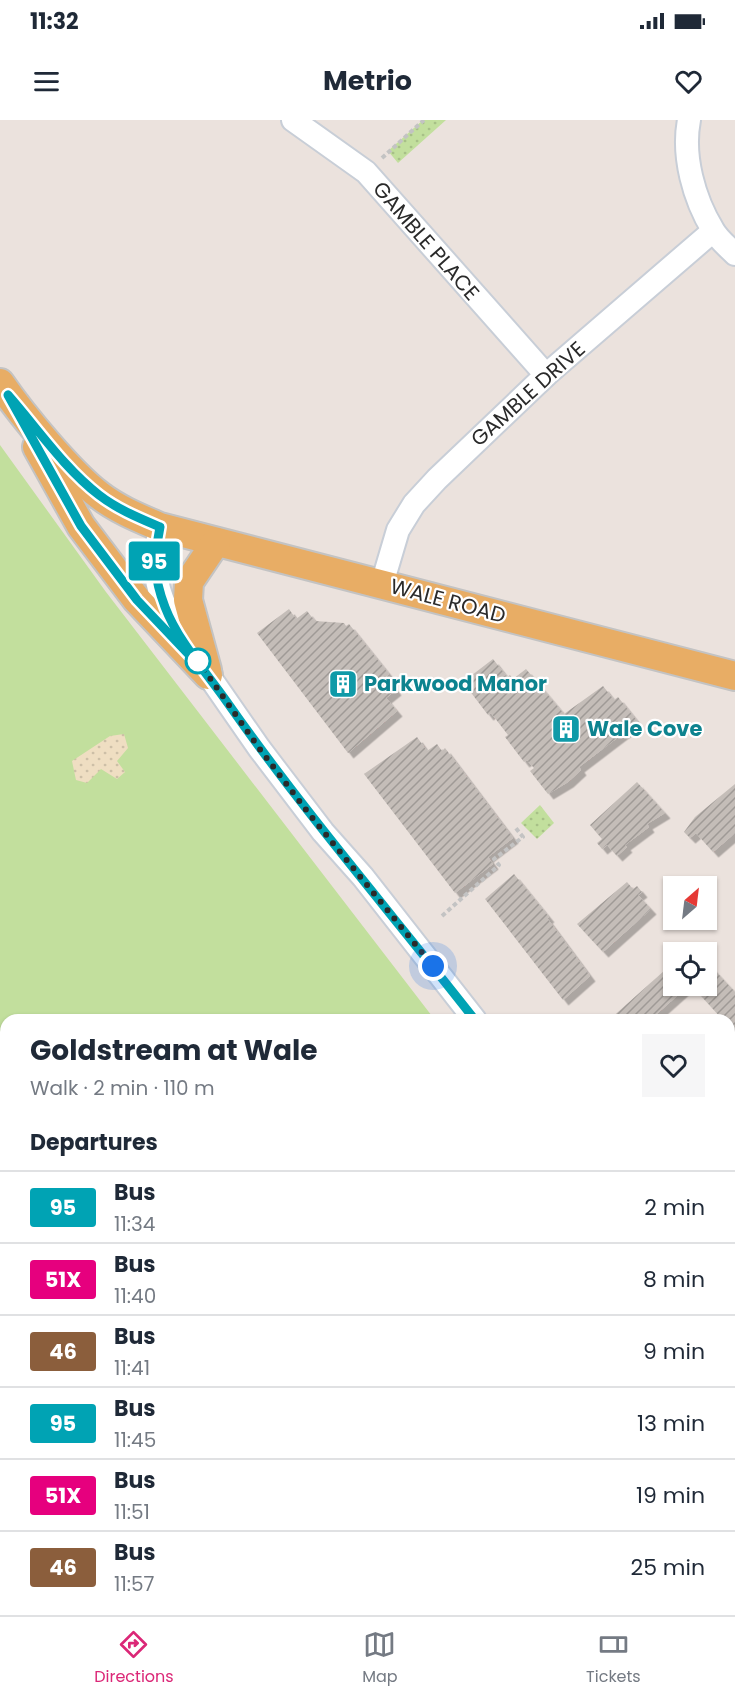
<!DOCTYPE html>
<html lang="en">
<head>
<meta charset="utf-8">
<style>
  body { margin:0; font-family:Poppins,sans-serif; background:#f6f6f7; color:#1f2937; height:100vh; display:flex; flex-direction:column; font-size:22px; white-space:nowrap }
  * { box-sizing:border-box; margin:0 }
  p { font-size:20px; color:#747a83 }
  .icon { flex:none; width:33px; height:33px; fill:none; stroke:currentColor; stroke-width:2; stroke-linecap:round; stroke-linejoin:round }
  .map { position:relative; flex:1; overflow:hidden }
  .drawer { position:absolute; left:0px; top:894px; width:735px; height:602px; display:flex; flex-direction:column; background:#fff; border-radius:18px 18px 0 0; box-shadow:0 2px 4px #0004 }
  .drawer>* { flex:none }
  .badge { padding:0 12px; border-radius:4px; font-size:21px; line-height:39px }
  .needle { width:39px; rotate:28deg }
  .controls { position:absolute; left:663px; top:756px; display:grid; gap:12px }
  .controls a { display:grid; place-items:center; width:54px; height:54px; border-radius:0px; background:#fff; box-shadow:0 2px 4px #0004; font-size:30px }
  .you { position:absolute; width:30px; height:30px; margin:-15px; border:4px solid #fff; border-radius:50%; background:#1a73e8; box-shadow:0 0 0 9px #1a73e833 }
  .map>.badge { position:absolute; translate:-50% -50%; box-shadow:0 0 0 3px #fff }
  h2 { padding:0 30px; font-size:22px; line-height:54px }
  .round { display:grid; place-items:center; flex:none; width:63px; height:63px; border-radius:0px; background:#f6f6f7 }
  .overview { display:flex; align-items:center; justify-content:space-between; height:102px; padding:0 30px }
  h1 { font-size:28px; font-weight:700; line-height:45px }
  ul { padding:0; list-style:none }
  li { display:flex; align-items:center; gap:18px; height:72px; padding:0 30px; border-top:2px solid #e0e1e3 }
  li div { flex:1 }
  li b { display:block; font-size:22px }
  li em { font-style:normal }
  li .badge { min-width:66px; font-weight:700; text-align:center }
  .status { display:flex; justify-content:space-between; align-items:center; height:42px; padding:0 30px; background:#fff; direction:ltr }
  .status svg { height:16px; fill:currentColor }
  header { display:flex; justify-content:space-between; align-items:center; height:78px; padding:0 30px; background:#fff; font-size:27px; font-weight:700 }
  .menu { display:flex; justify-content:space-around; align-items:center; height:84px; border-top:2px solid #e0e1e3; background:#fff; font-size:16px; color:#747a83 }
  .menu a { display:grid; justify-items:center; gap:3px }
  .menu .current { color:#db2777 }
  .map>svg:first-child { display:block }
  .grass { fill:#c2df9d }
  .sand { fill:url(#sand-dots) }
  .park { fill:url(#park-dots) }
  .building { fill:url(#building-hatch); filter:url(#shadow) }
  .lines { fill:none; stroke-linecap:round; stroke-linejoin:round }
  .minor-casing { stroke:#c8ced7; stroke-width:26 }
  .major-casing { stroke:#c3c3c3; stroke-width:32 }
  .path { stroke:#c3c3c3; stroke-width:4; stroke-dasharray:4.5 3; stroke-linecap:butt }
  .minor { stroke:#fff; stroke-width:22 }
  .major { stroke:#e8ad65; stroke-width:28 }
  .line-casing { stroke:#fff; stroke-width:14 }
  .line { stroke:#00a3b4; stroke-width:9 }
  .walk { stroke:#2a2a2a; stroke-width:6; stroke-dasharray:0 10.8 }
  .stop-dot { fill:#fff; stroke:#00a3b4; stroke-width:3 }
  .labels { text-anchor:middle; stroke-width:4.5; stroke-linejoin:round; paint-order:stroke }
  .street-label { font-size:21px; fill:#2a2a2a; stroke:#fff }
  .culture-label { font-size:21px; font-weight:bold; fill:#0d838f; stroke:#fff; text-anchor:start }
</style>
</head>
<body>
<div class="status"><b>11:32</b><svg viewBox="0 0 49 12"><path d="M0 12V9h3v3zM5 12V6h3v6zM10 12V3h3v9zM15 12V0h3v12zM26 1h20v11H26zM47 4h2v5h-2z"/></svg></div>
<header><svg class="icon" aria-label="menu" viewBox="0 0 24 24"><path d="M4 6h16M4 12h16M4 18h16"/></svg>Metrio<svg class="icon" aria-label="heart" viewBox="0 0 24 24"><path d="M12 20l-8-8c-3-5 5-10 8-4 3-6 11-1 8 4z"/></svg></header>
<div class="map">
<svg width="735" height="1495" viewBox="0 0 735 1495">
  <defs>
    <pattern id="sand-dots" width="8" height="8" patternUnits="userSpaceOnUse" patternTransform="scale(1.5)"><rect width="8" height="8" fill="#efdec2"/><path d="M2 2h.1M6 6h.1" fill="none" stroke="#cdbfa7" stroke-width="1.8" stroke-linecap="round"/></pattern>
    <pattern id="park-dots" width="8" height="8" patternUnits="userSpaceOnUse" patternTransform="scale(1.5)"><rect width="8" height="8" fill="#c2df9d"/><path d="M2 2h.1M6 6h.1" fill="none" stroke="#a7c087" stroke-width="1.8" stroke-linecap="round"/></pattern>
    <pattern id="building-hatch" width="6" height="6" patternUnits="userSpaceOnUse" patternTransform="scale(1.5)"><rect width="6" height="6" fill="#c4bdb8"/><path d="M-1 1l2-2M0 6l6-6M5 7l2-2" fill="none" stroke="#9f9a96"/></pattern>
    <filter id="shadow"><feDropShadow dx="5.5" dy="5.5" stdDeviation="0" flood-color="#0004"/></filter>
  </defs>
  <rect width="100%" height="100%" fill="#ebe2dd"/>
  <polygon class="grass" points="0,325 106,472 435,900 6,900 6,1490 729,1490 729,1284 735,1292 735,1495 0,1495"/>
  <polygon class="sand" points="124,614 128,628 117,641 125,652 117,659 101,649 87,663 76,660 72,641 110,616"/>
  <g class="park">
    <polygon points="423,0 446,0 398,43 388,31"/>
    <polygon points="540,685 554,703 537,719 521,703"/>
  </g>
  <g class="building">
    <polygon points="289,489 296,499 307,491 315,501 344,503 346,506 349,504 389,554 386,557 396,570 386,578 397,591 348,633 257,513"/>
    <polygon points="493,539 507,557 510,555 513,559 526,549 564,594 603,566 614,580 618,577 638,602 579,647 581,650 568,662 548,674 530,651 534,648 527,640 524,642 505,617 508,615 491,593 488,595 463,562"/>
    <polygon points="417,617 427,631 437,624 442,631 445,628 513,718 488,737 493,744 455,773 364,654"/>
    <polygon points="637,662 665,693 647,704 649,707 625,725 627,727 617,736 607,725 602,729 597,723 602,719 590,705"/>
    <polygon points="735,664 735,713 713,732 696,713 690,718 684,712 695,697"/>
    <polygon points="514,754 549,797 547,798 590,856 563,880 485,779"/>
    <polygon points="627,762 633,769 637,766 642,772 638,775 651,789 603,832 577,804"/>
    <polygon points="706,841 735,872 735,914 729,907 729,900 723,900 692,866 706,866"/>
    <polygon points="674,842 674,866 688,866 650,900 609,900"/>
    <polygon points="735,943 735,981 729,986 729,949"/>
    <polygon points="733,1049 735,1050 735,1118 729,1112 729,1053"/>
  </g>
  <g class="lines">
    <g class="minor-casing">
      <g id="minor">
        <polyline points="293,0 366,52 546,255"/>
        <path d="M 689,0 C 682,36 694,79 713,110 C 718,119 728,127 735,134"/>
        <path d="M 160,407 C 151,455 156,474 181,516"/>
        <polyline points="382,464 398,410 414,384 437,359 546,255 713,111"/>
        <polyline points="200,543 259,628 323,712 363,757 475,900"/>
        <polyline points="729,1218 735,1226"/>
      </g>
    </g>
    <g class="major-casing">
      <g id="major">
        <path d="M 0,263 C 22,295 69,352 99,375 C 117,389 139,398 160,407 L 735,556"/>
        <polyline points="37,327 81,406 137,480 208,555"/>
        <polyline points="207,550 188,480 189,462 216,422"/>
      </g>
    </g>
    <g class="path">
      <polyline points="382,38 424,0"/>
      <polyline points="442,796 499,745 494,739 523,717 515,707"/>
    </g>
    <use href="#minor" class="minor"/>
    <use href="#major" class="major"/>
  </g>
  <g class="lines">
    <g class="line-casing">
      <path id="line" d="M 194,540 L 137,480 L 81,406 L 8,275 C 37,308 64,348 99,375 C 117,389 139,398 160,407 C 154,439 153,456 165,487 C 178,521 206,552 227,582 C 304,692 392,794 475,900"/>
    </g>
    <use href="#line" class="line"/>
    <polyline class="walk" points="198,541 259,628 310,695 433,846"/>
  </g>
  <defs>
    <g id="building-square" transform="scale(1.5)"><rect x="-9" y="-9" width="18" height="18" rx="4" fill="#0f9aa8" stroke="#fff"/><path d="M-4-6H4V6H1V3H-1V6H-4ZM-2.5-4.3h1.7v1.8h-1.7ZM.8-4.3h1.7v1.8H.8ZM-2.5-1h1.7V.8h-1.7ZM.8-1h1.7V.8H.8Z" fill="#fff"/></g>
  </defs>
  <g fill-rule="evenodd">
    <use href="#building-square" x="343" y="564"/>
    <use href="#building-square" x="566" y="609"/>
  </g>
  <circle class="stop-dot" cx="198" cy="541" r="12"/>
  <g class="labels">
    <g class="street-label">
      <text transform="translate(426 121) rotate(49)" y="7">GAMBLE PLACE</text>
      <text transform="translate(528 274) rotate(-42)" y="7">GAMBLE DRIVE</text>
      <text transform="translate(448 481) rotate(15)" y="7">WALE ROAD</text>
    </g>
    <g class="culture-label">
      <text x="364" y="571">Parkwood Manor</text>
      <text x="587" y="616">Wale Cove</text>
    </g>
  </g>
</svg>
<div class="controls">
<a><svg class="needle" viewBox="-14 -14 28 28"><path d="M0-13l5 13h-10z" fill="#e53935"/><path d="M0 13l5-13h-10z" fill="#747a83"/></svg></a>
<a><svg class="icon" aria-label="locate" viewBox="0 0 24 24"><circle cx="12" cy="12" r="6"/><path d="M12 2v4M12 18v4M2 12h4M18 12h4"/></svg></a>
</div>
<div class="you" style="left:433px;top:846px"></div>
<b class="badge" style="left:154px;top:441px;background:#00a3b4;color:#fff">95</b>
<section class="drawer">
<div class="overview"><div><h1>Goldstream at Wale</h1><p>Walk · 2 min · 110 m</p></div><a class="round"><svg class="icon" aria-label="heart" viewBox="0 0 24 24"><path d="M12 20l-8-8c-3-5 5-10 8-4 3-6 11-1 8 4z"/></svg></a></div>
<h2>Departures</h2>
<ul>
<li><span class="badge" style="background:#00a3b4;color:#fff">95</span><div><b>Bus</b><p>11:34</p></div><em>2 min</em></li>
<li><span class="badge" style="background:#e6007e;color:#fff">51X</span><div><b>Bus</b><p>11:40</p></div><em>8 min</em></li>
<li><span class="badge" style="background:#8b5e3c;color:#fff">46</span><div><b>Bus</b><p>11:41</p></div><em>9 min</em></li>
<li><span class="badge" style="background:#00a3b4;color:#fff">95</span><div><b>Bus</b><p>11:45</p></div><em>13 min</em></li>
<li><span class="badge" style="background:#e6007e;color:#fff">51X</span><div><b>Bus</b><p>11:51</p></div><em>19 min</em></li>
<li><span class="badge" style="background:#8b5e3c;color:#fff">46</span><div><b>Bus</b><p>11:57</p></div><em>25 min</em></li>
</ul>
</section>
</div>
<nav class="menu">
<a class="current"><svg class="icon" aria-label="directions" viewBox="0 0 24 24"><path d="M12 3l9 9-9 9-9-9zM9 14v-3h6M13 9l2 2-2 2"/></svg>Directions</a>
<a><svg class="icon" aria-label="map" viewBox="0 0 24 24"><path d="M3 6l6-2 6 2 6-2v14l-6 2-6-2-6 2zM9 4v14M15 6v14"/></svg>Map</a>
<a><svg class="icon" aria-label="tickets" viewBox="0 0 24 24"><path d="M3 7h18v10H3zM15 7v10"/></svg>Tickets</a>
</nav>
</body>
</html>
